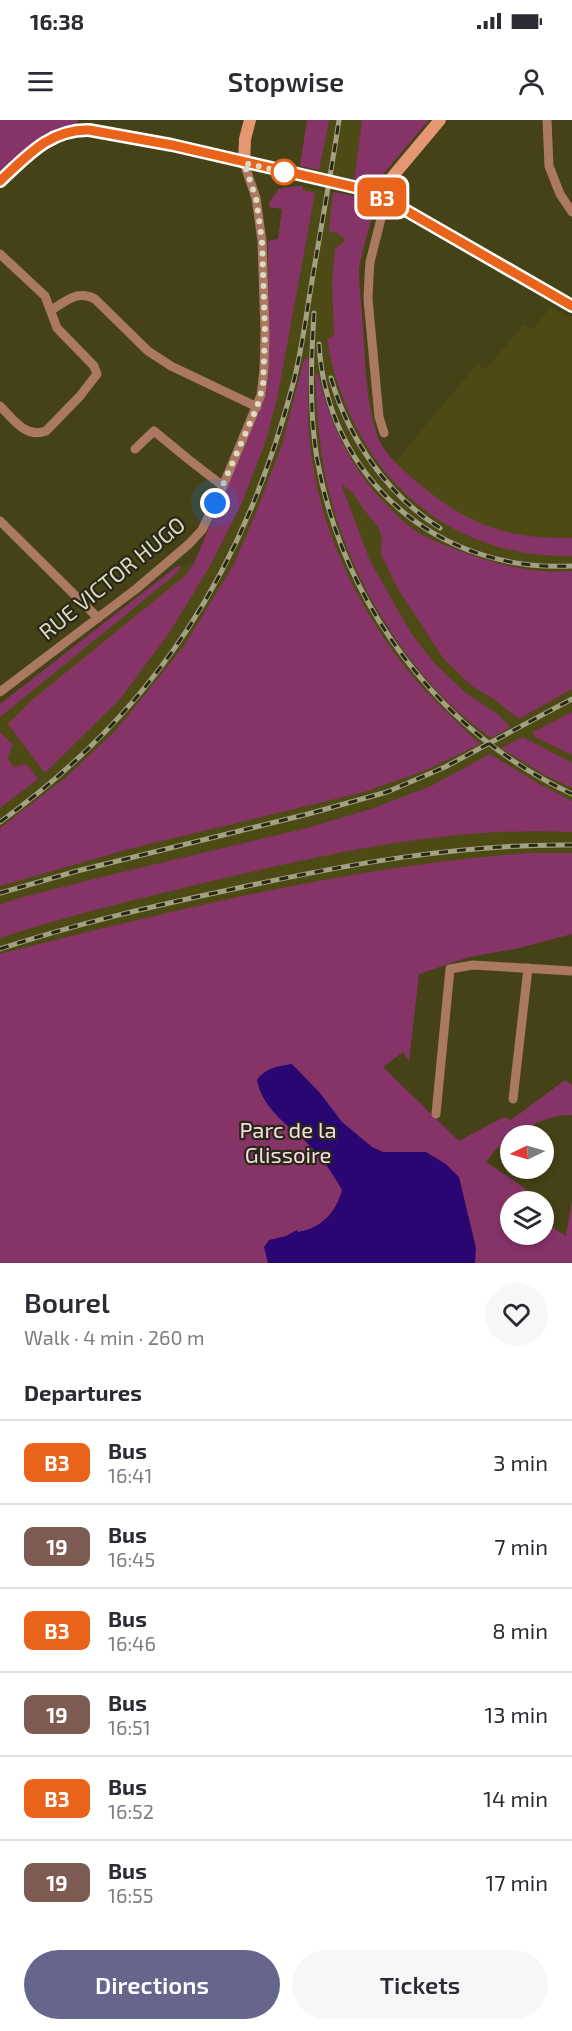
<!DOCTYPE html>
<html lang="en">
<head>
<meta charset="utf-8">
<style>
  body { margin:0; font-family:"Exo 2",sans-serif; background:#f7f7f7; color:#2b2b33; height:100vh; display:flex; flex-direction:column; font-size:22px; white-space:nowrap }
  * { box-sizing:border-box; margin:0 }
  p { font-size:20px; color:#7c7c81 }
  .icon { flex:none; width:33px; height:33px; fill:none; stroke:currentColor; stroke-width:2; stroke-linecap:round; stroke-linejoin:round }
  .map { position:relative; height:1143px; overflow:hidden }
  .details { display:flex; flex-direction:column; background:#fff; flex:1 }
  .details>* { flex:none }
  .badge { padding:0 12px; border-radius:9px; font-size:21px; line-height:39px }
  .needle { width:39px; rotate:265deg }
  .tools { position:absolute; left:500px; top:1005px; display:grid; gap:12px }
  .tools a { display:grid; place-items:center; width:54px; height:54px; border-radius:50%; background:#fff; box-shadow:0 3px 9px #0003; font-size:30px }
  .you { position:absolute; width:30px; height:30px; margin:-15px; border:4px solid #fff; border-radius:50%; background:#1a73e8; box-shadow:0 0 0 9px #1a73e833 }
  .map>.badge { position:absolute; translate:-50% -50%; box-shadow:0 0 0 3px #fff }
  h2 { padding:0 24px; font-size:22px; line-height:54px }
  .round { display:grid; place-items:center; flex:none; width:63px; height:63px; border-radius:32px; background:#f7f7f7 }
  .headline { display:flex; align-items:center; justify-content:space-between; height:102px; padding:0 24px }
  h1 { font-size:28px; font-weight:600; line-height:45px }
  .cta { display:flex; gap:12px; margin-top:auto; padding:12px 24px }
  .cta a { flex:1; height:69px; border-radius:36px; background:#66668d; color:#fff; font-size:24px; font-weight:600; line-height:69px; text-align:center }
  .cta a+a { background:#f7f7f7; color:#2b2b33 }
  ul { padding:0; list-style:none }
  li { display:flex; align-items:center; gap:18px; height:84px; padding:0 24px; border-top:2px solid #e1e1e2 }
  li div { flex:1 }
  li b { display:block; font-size:22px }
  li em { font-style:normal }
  li .badge { min-width:66px; font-weight:700; text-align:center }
  .status { display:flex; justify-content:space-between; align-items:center; height:42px; padding:0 30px; background:#fff; direction:ltr }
  .status svg { height:16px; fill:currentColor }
  header { display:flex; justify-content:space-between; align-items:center; height:78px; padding:0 24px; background:#fff; font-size:27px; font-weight:600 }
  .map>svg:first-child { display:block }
  .built { fill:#4e4a15 }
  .green { fill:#863468 }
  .water { fill:#290672 }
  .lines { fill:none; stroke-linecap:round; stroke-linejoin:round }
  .street { stroke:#ab7862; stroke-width:9 }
  .secondary { stroke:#e59673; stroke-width:12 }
  .rail-casing { stroke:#a3a182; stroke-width:5 }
  .rail { stroke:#292816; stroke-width:3; stroke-dasharray:9; stroke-linecap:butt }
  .line-casing { stroke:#fff; stroke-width:14 }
  .line { stroke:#e9631b; stroke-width:9 }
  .walk { stroke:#dcdac3; stroke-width:6; stroke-dasharray:0 10.8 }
  .stop-dot { fill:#fff; stroke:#e9631b; stroke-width:3 }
  .labels { text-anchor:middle; stroke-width:4.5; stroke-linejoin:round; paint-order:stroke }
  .street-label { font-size:22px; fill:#dcdac3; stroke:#292816 }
  .park-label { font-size:22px; fill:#f8dbea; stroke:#292816 }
</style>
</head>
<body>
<div class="status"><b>16:38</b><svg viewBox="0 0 49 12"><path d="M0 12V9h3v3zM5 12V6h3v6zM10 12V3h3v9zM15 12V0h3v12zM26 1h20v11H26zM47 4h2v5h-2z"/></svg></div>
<header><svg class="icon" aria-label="menu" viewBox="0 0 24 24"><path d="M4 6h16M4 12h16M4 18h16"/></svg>Stopwise<svg class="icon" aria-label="person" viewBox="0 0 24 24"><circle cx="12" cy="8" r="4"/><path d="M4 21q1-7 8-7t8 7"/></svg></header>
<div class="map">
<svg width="572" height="1143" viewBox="0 0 572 1143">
  <rect width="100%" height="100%" fill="#454217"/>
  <g class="built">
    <polygon points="307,0 362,0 354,61 319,53 319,49 300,46"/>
    <polygon points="295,66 359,77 371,82 373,93 359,151 366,255 378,319 386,332 395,342 477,244 485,250 524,204 532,210 551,187 572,199 572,814 515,829 469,837 419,854 0,1008 0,584 176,447 194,443 266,275 269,249 268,121 278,119 282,89 269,87 270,81 279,69"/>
  </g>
  <g class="green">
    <polygon points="0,0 78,0 76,5 57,9 43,15 0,53"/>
    <polygon points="307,0 329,0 319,50 300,46"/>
    <polygon points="362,0 429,0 374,65 354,61"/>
    <polygon points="295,66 303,66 303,70 315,73 277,279 266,320 242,383 210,446 169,513 120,579 45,653 8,604 32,580 186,455 194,443 266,275 269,249 268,121 278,119 282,89 269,87 270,81 279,69"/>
    <path d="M 333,72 L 359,77 L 371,82 C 375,105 359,129 359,153 C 359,171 362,189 363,207 C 365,240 366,289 379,320 C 386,335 399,346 411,357 C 464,403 502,419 572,418 L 572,436 C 440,439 349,345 327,220 L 334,215 L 332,160 L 335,129 L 346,120 L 337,113 L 329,111 Z"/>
    <path d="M 304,239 L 309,239 C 307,273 307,306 312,339 C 323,421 367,505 421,566 C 440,587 460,605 480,624 L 424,651 L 364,672 L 129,729 L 0,766 L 0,708 L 64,659 L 116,610 L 184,526 L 234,444 L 255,395 L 282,325 Z"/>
    <path d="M 315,254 L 318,254 C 329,301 348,343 381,379 C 394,392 406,406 422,415 C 440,424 459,431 477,437 C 508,447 540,454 572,451 L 572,569 L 519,599 L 495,580 L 472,566 L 443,538 L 398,469 L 381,434 L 382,419 L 379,408 L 362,387 L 353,373 L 341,364 L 370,441 L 411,513 L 434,543 L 467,574 L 499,595 L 510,607 L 491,618 C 479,609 466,599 455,589 C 396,532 353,459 331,380 C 320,339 317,296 315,254 Z"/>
    <polygon points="181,446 177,453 0,597 0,584 176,447"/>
    <polygon points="572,592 572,635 535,617 533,612"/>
    <polygon points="0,612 13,625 7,638 14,647 27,644 38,659 0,688"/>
    <polygon points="523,617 572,643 572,668 543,654 501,628"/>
    <path d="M 490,634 L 539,664 L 572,681 L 572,712 C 452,706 337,732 220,759 C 146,777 72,794 0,818 L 0,785 L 19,778 L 110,755 L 307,708 L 371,689 L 431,666 Z"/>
    <path d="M 530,733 L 572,733 L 572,814 L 515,829 L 469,837 L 419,854 L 409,941 L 403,932 L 383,947 L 459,1021 L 504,997 L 511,1000 L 565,960 L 572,965 L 572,995 C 558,995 545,998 533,1005 C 524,1009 520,1015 510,1016 L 510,1020 L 496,1029 L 486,1042 L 526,1069 L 525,1081 L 510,1082 L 510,1114 L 543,1114 L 543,1101 L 566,1116 L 572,1080 L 572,1143 L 0,1143 L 0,834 C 175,790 350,746 530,733 Z"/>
  </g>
  <path class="water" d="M 292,944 L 320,973 L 342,1002 L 372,1027 L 383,1032 L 426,1032 L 446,1044 L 459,1057 L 476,1128 L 475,1143 L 268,1143 L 264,1127 L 269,1120 L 286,1116 L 297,1110 L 298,1112 C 322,1108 336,1092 342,1070 C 331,1050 316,1029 298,1015 C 280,999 262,985 257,960 C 265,948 278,946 292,944 Z"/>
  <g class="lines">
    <g class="street">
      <polyline points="547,0 549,46 560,74 572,92"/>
      <path d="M 0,134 L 45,176 L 57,208 L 94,246 L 97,254 L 80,276 L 46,311 C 26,319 13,299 0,286"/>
      <path d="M 51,190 C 66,182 77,169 95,179 L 148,231 L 171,246 L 257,287"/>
      <polyline points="384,313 379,297 368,179 369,157 370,142 386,79"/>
      <polyline points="135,329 154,311 188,339 223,366"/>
      <polyline points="0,401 98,498"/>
      <polyline points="0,572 136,469 189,424 202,410 223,366 261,275 264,250 265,212 262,121 256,78 244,43"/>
      <polyline points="513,979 528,848"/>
      <polyline points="436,994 450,849 473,845 572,851"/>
    </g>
    <g class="secondary">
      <polyline points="244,43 245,19 250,0"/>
      <path d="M 0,61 C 27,36 50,9 89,10 L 172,25 L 367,70 L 386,79 L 572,186"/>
      <polyline points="386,79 393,56 440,0"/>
    </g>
    <g class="rail-casing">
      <g id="rail">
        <path d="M 314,193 C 311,242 309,290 317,339 C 343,484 438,611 572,674"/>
        <path d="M 319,224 C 327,359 439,453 572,446"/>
        <path d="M 331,258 C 348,318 387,375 440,408"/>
        <path d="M 0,702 C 157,589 244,449 293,264 C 302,230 306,195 312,161 C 321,107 331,54 339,0"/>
        <polyline points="0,773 77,751 308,694 387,672 445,647 572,579"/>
        <path d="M 0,829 C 78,803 158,785 238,768 C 349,744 458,724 572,725"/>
      </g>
    </g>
    <use href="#rail" class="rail"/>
  </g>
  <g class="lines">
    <g class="line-casing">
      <path id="line" d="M 0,61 C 27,36 50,9 89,10 L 172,25 L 367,70 L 386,79 L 572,186"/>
    </g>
    <use href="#line" class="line"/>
    <polyline class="walk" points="215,383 257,287 263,266 265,212 262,121 256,78 244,43 284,52"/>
  </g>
  <circle class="stop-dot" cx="284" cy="52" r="12"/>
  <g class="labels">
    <g class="street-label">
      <text transform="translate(112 458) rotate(-39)" y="8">RUE VICTOR HUGO</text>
    </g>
    <g class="park-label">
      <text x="288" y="1018">Parc de la<tspan x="288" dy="25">Glissoire</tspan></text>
    </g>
  </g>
</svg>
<div class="tools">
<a><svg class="needle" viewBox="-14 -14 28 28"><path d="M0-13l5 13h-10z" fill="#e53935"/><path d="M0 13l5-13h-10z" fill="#7c7c81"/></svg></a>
<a><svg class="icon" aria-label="layers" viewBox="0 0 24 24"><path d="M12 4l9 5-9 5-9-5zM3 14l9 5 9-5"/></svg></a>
</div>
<div class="you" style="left:215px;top:383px"></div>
<b class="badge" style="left:382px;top:77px;background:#e9631b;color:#fff">B3</b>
</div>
<section class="details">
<div class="headline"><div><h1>Bourel</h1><p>Walk · 4 min · 260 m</p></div><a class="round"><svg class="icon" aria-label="heart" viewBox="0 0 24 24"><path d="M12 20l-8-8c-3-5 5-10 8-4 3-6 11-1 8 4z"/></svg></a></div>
<h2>Departures</h2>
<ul>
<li><span class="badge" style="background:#e9631b;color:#fff">B3</span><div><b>Bus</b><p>16:41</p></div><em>3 min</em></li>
<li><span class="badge" style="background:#7d5a52;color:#fff">19</span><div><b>Bus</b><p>16:45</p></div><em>7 min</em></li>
<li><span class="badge" style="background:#e9631b;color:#fff">B3</span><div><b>Bus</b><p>16:46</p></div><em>8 min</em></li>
<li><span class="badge" style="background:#7d5a52;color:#fff">19</span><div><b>Bus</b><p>16:51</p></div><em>13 min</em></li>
<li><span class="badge" style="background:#e9631b;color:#fff">B3</span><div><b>Bus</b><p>16:52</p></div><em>14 min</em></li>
<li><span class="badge" style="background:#7d5a52;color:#fff">19</span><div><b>Bus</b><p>16:55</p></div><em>17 min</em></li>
</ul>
<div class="cta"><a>Directions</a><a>Tickets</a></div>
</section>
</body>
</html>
